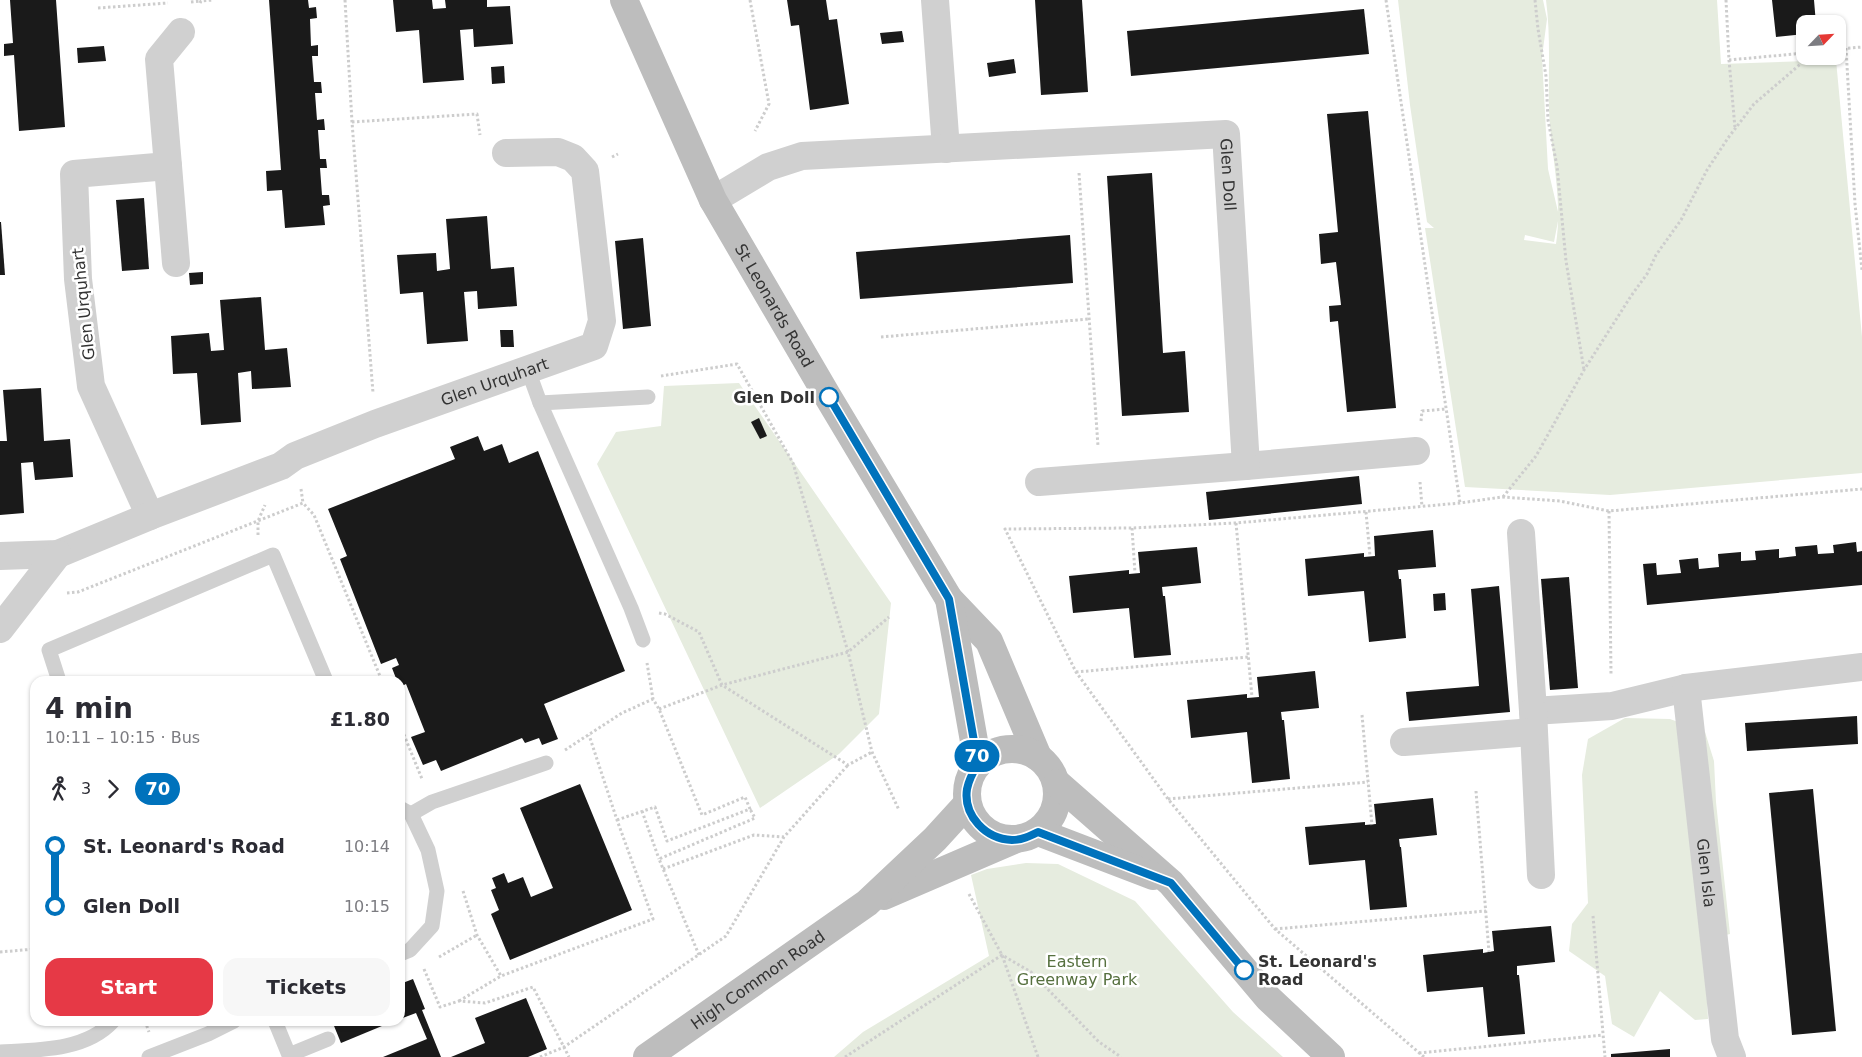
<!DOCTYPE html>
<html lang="en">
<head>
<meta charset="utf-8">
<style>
  body { margin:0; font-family:"DejaVu Sans",sans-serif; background:#f7f7f7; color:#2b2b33; height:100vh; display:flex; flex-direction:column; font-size:19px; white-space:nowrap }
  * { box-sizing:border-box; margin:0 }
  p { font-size:16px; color:#7c7c81 }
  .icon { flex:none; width:28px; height:28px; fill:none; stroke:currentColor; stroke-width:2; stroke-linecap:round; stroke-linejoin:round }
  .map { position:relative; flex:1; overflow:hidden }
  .side { position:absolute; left:30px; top:676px; width:375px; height:350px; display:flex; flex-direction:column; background:#fff; border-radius:15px; box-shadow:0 1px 4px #0004 }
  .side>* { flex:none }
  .badge { padding:0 10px; border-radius:16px; font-size:18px; line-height:32px }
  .needle { width:32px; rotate:65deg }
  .controls { position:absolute; left:1796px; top:15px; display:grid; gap:10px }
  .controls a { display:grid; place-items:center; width:50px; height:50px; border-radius:10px; background:#fff; box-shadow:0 1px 4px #0004; font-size:25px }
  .map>.badge { position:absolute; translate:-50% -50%; box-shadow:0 0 0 2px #fff }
  .legs { display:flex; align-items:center; gap:8px; height:55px; padding:0 15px; font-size:16px }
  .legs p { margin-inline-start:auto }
  .overview { display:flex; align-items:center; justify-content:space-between; height:85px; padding:0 15px }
  h1 { font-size:28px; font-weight:700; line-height:38px }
  .cta { display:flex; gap:10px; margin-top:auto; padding:10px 15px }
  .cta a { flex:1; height:58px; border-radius:15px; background:#e63946; color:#fff; font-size:20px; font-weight:700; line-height:58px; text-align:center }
  .cta a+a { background:#f7f7f7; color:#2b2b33 }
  ul { padding:0 15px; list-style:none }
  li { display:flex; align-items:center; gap:18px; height:60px; font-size:19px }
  li i { display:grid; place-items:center; width:8px; height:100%; margin:0 6px; background:currentColor }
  li i::after { content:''; width:12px; height:12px; margin:-6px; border:4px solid; border-radius:50%; background:#fff }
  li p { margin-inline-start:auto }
  li:first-child i { background:linear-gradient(#0000 50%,currentColor 0) }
  li:last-child i { background:linear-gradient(currentColor 50%,#0000 0) }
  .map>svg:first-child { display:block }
  .green { fill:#e6ecdf }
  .building { fill:#1a1a1a }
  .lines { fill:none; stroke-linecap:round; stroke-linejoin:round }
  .path { stroke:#cdcdcd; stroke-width:3; stroke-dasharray:2.5 2.5; stroke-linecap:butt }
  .lane { stroke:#d0d0d0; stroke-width:15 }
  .street { stroke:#d0d0d0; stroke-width:28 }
  .secondary { stroke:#bdbdbd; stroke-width:28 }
  .line-1-casing { stroke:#fff; stroke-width:11 }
  .line-1 { stroke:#0072bc; stroke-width:8 }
  .stop-1-dot { fill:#fff; stroke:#0072bc; stroke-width:2.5 }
  .labels { text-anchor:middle; stroke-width:5; stroke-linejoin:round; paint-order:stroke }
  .street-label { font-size:16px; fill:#333; stroke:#fff }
  .stop-label { font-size:16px; font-weight:bold; fill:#333; stroke:#fff; text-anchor:end }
  .park-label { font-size:16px; fill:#56703f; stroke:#fff }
</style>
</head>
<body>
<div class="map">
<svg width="1862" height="1057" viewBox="0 0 1862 1057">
  <rect width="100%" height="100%" fill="#fff"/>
  <g class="green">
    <path d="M 1398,0 L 1543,0 L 1547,19 L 1542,57 L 1548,169 L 1559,216 L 1554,242 L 1525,235 L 1524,240 L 1556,244 C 1563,199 1551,155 1549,111 C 1548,74 1551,37 1546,0 L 1717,0 L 1721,64 L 1836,60 L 1862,337 L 1862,473 L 1610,495 L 1465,487 L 1425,228 L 1434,228 L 1427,222 L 1410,105 Z"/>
    <polygon points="739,383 891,603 879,714 839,754 760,808 597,464 616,432 661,426 664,386"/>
    <polygon points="1625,718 1670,719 1705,732 1714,761 1716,802 1730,934 1704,940 1708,1019 1695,1020 1660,991 1634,1037 1612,1024 1605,976 1569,951 1572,924 1588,903 1582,775 1588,739"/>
    <polygon points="1026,863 1058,864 1135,901 1233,1012 1283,1057 834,1057 863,1032 989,956 971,875 987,869"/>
  </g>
  <g class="building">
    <polygon points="10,0 56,0 65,127 19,131 14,55 4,56 4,44 13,43"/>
    <polygon points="269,0 308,0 309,8 316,7 317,18 310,19 311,46 318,45 318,56 312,56 314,82 321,82 322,93 315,93 317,120 324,119 325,130 318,130 320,159 326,159 327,168 320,168 322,195 329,195 330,205 323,206 325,225 285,228 282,190 267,191 266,171 281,170"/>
    <polygon points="393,0 432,0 433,9 446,8 445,0 487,0 487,7 510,6 513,44 474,47 473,29 460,30 464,80 423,83 419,30 396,32"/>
    <polygon points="787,0 826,0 829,20 837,19 849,104 810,110 799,25 791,26"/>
    <polygon points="1035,0 1082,0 1088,92 1041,95"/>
    <polygon points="1772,0 1814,0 1816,24 1805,24 1805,34 1776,37"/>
    <polygon points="1364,9 1369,54 1131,76 1127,31"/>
    <polygon points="902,31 904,42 882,44 880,33"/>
    <polygon points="104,46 106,61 78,63 77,48"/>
    <polygon points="1014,59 1016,73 989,77 987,63"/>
    <polygon points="504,66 505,83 492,84 491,67"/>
    <polygon points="1368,111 1396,408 1347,412 1338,321 1330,322 1329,306 1341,305 1336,262 1321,264 1319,234 1338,232 1327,114"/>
    <polygon points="1152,173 1163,353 1185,351 1189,412 1122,416 1107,176"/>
    <polygon points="144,198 149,269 122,271 116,200"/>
    <polygon points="487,216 491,269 514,267 517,306 478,309 477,291 464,292 468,341 427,344 423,292 400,294 397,255 436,253 437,271 450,269 446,219"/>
    <polygon points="0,222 1,222 5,275 0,275"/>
    <polygon points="1070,235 1073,283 860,299 856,252"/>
    <polygon points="643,238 651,326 623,329 615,241"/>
    <polygon points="203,272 203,284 190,285 189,273"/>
    <polygon points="261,297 265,350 287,348 291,387 252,389 251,371 238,373 241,422 201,425 197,373 173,374 171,336 209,333 211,351 224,350 220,300"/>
    <polygon points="500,330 513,330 514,347 501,347"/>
    <polygon points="41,388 44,441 70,439 73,477 35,480 33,462 21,463 24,513 0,515 0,441 7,441 3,390"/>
    <polygon points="759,418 767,436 760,439 751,422"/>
    <polygon points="478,436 484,451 502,444 509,463 538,451 625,671 544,704 558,739 542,745 539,738 525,743 522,738 441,771 436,760 423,765 411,737 425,732 406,684 400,687 400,681 397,681 392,668 399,665 396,658 381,664 340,559 347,556 328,509 455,459 450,447"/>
    <polygon points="1359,476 1362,504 1209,520 1206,492"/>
    <polygon points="1433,530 1436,567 1398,570 1399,579 1401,579 1406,638 1369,642 1364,591 1308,596 1305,559 1364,553 1364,557 1375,556 1374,536"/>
    <polygon points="1856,542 1857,552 1862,551 1862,585 1647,605 1643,564 1656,563 1657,575 1681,573 1679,560 1698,558 1699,569 1719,567 1718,554 1741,552 1741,561 1756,560 1755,551 1779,549 1779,558 1796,556 1795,547 1817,545 1818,554 1834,553 1833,545"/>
    <polygon points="1197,547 1201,583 1162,587 1163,596 1165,596 1171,655 1134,658 1129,608 1073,613 1069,576 1129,570 1129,574 1140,573 1138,552"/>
    <polygon points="1569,577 1578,688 1550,690 1541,579"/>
    <polygon points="1499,586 1510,712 1409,721 1406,692 1479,686 1471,589"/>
    <polygon points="1445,593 1446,610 1434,611 1433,594"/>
    <polygon points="1315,671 1319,708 1281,712 1282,720 1284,720 1290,779 1252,783 1247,732 1191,738 1187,700 1247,694 1247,698 1259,697 1257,677"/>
    <polygon points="1857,716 1858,744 1747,751 1745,723"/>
    <polygon points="580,784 632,910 510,960 491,914 499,910 491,890 496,888 492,878 504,873 508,883 523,877 531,897 553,888 520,808"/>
    <polygon points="1813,789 1836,1031 1792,1035 1769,793"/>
    <polygon points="1433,798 1437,835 1399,839 1400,847 1401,847 1407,907 1370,910 1365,860 1309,865 1305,827 1365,822 1365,825 1376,824 1374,804"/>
    <polygon points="1551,926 1555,962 1517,966 1517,975 1519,975 1525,1034 1488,1037 1483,987 1427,992 1423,955 1483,949 1483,953 1494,951 1492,931"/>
    <polygon points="413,979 425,1009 422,1010 441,1057 383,1057 427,1039 416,1013 400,1019 400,984"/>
    <polygon points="526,998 547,1049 528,1057 451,1057 485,1043 475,1018"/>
    <polygon points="332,1021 394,1021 341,1043"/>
    <polygon points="1670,1049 1670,1057 1611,1057 1611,1054"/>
  </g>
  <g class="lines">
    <g class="path">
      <polyline points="345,0 352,122 373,393"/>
      <polyline points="750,0 769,104 755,131"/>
      <polyline points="1386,0 1460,503"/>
      <polyline points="1535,0 1538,29 1546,76 1548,120 1557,166 1566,261 1584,370"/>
      <polyline points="1726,0 1729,60 1805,53"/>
      <polyline points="191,2 201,1"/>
      <polyline points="200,3 201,1 213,0"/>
      <polyline points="98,8 168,3"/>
      <polyline points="1846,48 1855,204 1862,270"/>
      <polyline points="1838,49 1862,47"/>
      <polyline points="1729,60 1735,128"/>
      <polyline points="352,122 477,114 480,135"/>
      <polyline points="612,157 618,154"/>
      <polyline points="1079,173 1098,446"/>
      <polyline points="881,337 1089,319"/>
      <polyline points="661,376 737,364 793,463 848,652 872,752 899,810"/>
      <polyline points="1421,421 1422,411 1446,409"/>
      <polyline points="1420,482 1422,507"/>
      <polyline points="301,489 303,503"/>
      <polyline points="1503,497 1536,456 1584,370 1631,296 1647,274 1656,255 1681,220 1707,170 1728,138 1754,104 1804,61 1814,56"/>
      <polyline points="1609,511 1611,675"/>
      <polyline points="1366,512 1370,556"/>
      <polyline points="1236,523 1252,697"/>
      <polyline points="1132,528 1135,573"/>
      <polyline points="258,535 258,521 265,505"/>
      <polyline points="67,593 78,592 303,503 314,515 382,681"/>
      <polyline points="659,613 665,614 699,632 722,685 848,765 872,752"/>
      <polyline points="1076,672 1248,657"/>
      <polyline points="659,709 722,685 848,652 889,617"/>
      <polyline points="1362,715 1372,825"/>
      <polyline points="400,725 422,779"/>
      <polyline points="565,750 622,713 653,699"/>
      <polyline points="1476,791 1489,952"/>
      <polyline points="1168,799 1368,782"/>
      <polyline points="642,811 659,859"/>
      <polyline points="617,820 655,807 667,841 750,809 745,797 702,815 659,709 653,699 647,663"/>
      <polyline points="663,869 754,835 784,837"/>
      <polyline points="463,891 477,935 501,976 653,919 617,820 589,735"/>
      <polyline points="969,894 1002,955 1038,1057"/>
      <polyline points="1593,916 1605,1057"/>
      <polyline points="1275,929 1486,911"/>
      <polyline points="0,952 35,949"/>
      <polyline points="699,955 659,859 755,818 750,809"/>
      <polyline points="439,957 477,935"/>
      <polyline points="424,969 440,1007 459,1001 485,1003 533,987 569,1057"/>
      <polyline points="459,1001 501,976"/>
      <polyline points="145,1021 149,1032"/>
      <polyline points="1419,1053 1603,1035"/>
      <polyline points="540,1057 564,1047 726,936 784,837 848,765"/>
      <polyline points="845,1057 1002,955 1031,972 1099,1042 1121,1057"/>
      <polyline points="1424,1057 1275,929 1168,799 1076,672 1005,529 1132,528 1236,523 1460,503 1502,497 1560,501 1609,511 1862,489"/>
    </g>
    <g class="lane">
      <polyline points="528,370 540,403 631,608 643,640"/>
      <polyline points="540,403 648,397"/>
      <polyline points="59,681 49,650 273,555 326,681"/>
      <polyline points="400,808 411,814 428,850 437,891 432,926 410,950 400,954"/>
      <polyline points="411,814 432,802 546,763"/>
      <polyline points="275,1021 289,1055 328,1039"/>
      <path d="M 0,1052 C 37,1050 86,1051 113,1021"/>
      <polyline points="149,1057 208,1034 234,1021"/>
    </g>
    <g class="street">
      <polyline points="935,0 946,149"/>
      <polyline points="168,166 176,263"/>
      <path id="s1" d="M 713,200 L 768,167 L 802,156 L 1226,134 L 1246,466 L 1416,451"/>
      <polyline points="1039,482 1246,466"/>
      <polyline points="150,516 91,386 78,279 74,174 168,166 159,59 181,32"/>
      <polyline points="1521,533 1533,711 1612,706 1686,688 1862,667"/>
      <path id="s2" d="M 0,556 L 58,554 L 150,516 L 281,466 L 295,456 L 375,424 L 594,346 L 602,321 L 585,171 L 573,158 L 558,152 L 506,153"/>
      <polyline points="0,629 58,554"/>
      <path id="s3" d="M 1686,688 L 1725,1039 L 1732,1057"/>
      <polyline points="1533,711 1541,875"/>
      <polyline points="1404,742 1533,732"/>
    </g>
    <g class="secondary">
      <path id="s4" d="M 624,0 L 713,200 L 828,397 L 949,599 L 989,641 L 1038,757"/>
      <polyline points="949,599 978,764"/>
      <circle cx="1012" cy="794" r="45"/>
      <polyline points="1057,783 1171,883 1268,998 1331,1057"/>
      <polyline points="1038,832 1153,876"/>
      <polyline points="884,896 1014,840"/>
      <path id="s5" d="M 647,1057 L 867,903 L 935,839 L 967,804"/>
    </g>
  </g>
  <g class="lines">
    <g class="line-1-casing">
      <path id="line-1" d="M 829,397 L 949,599 L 978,764 C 973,772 969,779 967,789 C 963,816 986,839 1012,840 C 1022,840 1030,836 1038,832 L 1171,883 L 1244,970"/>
    </g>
    <use href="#line-1" class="line-1"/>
  </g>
  <g class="stop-1-dot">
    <circle cx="829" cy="397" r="9"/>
    <circle cx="1244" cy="970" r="9"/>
  </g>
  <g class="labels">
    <g class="street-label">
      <text dy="6" stroke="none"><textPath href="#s1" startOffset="565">Glen Doll</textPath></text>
      <text transform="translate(83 304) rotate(-96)" y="6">Glen Urquhart</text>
      <text dy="6" stroke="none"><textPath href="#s4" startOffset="341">St Leonards Road</textPath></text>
      <text dy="6" stroke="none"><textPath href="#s2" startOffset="528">Glen Urquhart</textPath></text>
      <text dy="6" stroke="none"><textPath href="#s3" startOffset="186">Glen Isla</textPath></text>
      <text dy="6" stroke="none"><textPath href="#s5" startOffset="135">High Common Road</textPath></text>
    </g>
    <g class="stop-label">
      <text x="815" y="403">Glen Doll</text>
      <text x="1258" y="967" text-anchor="start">St. Leonard's<tspan x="1258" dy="18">Road</tspan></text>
    </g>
    <g class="park-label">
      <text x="1077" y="967">Eastern<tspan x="1077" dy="18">Greenway Park</tspan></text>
    </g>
  </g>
</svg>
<div class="controls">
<a><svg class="needle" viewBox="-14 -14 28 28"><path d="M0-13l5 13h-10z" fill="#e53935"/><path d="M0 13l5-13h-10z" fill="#7c7c81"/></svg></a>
</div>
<b class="badge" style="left:977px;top:756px;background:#0072bc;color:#fff">70</b>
<section class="side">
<div class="overview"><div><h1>4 min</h1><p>10:11 – 10:15 · Bus</p></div><b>£1.80</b></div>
<div class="legs"><svg class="icon" aria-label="walk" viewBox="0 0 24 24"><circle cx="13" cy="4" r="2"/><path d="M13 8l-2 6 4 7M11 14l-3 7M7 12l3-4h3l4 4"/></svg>3<svg class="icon" aria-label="forward" viewBox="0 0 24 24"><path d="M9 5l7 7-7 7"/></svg><b class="badge" style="background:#0072bc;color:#fff">70</b></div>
<ul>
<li><i style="color:#0072bc"></i><b>St. Leonard's Road</b><p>10:14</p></li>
<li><i style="color:#0072bc"></i><b>Glen Doll</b><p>10:15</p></li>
</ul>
<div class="cta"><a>Start</a><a>Tickets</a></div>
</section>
</div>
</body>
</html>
